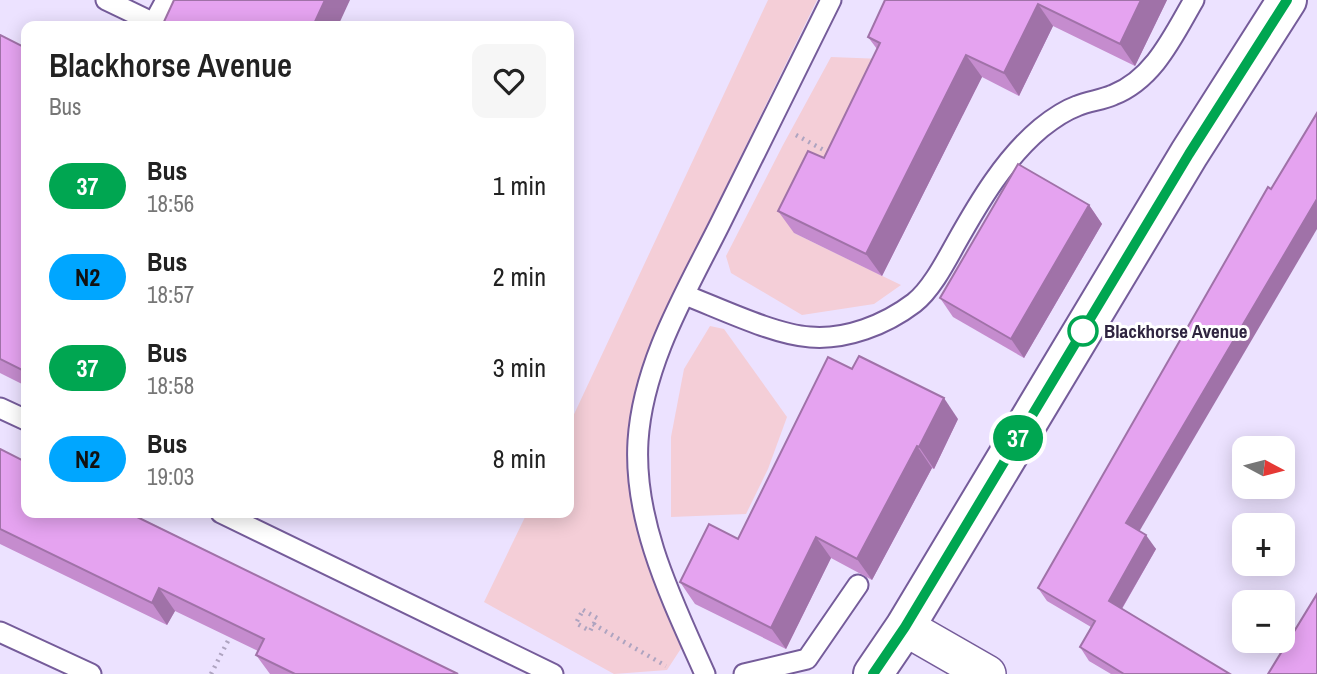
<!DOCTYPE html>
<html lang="en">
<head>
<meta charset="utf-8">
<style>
  body { margin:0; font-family:"Archivo Narrow",sans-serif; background:#f6f6f6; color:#222; height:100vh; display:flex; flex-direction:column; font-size:26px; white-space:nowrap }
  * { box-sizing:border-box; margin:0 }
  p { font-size:23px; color:#767676 }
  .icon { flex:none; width:38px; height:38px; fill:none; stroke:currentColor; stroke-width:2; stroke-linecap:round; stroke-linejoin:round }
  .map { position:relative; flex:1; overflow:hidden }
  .details { position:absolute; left:21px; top:21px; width:553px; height:497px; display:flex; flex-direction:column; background:#fff; border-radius:14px; box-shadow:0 4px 18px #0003 }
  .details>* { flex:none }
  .badge { padding:0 14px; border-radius:23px; font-size:24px; line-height:46px }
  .needle { width:46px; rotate:97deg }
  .tools { position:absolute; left:1232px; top:436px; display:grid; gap:14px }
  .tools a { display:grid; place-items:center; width:63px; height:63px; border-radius:14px; background:#fff; box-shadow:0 4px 18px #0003; font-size:35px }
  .map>.badge { position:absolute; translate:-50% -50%; box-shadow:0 0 0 4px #fff }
  .round { display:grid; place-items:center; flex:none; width:74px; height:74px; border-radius:14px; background:#f6f6f6 }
  .headline { display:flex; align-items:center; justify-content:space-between; height:119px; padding:0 28px }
  h1 { font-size:33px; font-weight:600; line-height:52px }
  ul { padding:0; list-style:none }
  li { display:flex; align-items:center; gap:21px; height:91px; padding:0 28px }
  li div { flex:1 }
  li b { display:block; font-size:26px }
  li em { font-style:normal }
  li .badge { min-width:77px; font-weight:700; text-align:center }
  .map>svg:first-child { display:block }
  .green { fill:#f4ced7 }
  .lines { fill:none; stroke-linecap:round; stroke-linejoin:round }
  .lane-casing { stroke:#755c9a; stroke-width:23 }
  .street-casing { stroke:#755c9a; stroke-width:40 }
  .secondary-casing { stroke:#755c9a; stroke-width:42 }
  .path { stroke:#aea4c0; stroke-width:4.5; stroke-dasharray:2 5; stroke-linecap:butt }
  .lane { stroke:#fff; stroke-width:19 }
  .street { stroke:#fff; stroke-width:37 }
  .secondary { stroke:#fff; stroke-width:38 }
  .wall { fill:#c58cce }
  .shaded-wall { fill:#a072a8 }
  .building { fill:#e5a3f0; stroke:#a072a8; stroke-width:2 }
  .line-casing { stroke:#fff; stroke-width:16 }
  .line { stroke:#00a651; stroke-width:10 }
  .stop-dot { fill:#fff; stroke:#00a651; stroke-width:3.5 }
  .labels { text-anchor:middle; stroke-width:6; stroke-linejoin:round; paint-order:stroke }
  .stop-label { font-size:19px; font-weight:bold; fill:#302540; stroke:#fff; text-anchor:start }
</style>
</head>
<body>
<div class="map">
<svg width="1317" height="674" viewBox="0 0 1317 674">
  <rect width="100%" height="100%" fill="#ece2ff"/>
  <g class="green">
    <polygon points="768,0 817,0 664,313 640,382 640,532 661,602 682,647 667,670 614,674 484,602 527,513 569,513 569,425"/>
    <polygon points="831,57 883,59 794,233 901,285 874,304 802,315 731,273 726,256 783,145"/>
    <polygon points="710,326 724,329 787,417 768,469 746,514 671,517 671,437 684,369"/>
  </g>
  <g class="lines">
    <g class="lane-casing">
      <g id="lane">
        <polyline points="106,0 154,23"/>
        <polyline points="152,26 166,0"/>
        <path d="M 685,295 C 719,308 775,335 810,337 C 846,340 885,325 914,303 C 931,290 946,261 956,243 C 979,202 1005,158 1041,128 C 1051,120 1066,110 1077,106 C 1089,101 1102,100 1113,95 C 1154,79 1173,36 1194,0"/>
        <polyline points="0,408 26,420"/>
        <polyline points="221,513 553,674"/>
        <polyline points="0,632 91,674"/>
        <path d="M 705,674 C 673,602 633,523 638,441 C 643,363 686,292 720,224 C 757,149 794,75 831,0"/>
        <polyline points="744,674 807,659 858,585"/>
      </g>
    </g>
    <g class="street-casing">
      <polyline id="street" points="905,627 987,674"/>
    </g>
    <g class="secondary-casing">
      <polyline id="secondary" points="873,674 905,627 1189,154 1287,0"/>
    </g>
    <g class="path">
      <polyline points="796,135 831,154"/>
      <polygon points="583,610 597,618 590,631 576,623"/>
      <polyline points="593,624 666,666"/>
      <polyline points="211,674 230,637"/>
    </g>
    <use href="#lane" class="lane"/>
    <use href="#street" class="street"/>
    <use href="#secondary" class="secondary"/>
  </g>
  <g class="wall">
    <polygon points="885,0 1167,0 1135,66 1053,26 1019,96 982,77 882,276 794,233 778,211 824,158 877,49 868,37"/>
    <polygon points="0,35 26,48 26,386 0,373"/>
    <polygon points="1089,205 1102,224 1024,358 953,317 940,298"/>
    <polygon points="958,419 934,469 932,468 872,580 831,558 786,649 695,604 680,582 738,539"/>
    <polygon points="0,449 458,674 270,674 256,655 258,651 175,611 167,625 0,544"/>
    <polygon points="1139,531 1156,549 1122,609 1230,674 1111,674 1089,661 1080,647 1091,627 1047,601 1038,588"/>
  </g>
  <g class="shaded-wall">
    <polygon points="325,0 350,0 338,26 313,26"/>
    <polygon points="1141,0 1167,0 1135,66 1120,44"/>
    <polygon points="1038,4 1053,26 1019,96 1004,73"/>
    <polygon points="966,55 982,77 882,276 866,254"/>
    <polygon points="1317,199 1317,229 1136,537 1126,523"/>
    <polygon points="1089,205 1102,224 1024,358 1011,339"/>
    <polygon points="944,398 958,419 934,469 919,447"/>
    <polygon points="917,446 932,468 872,580 857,559"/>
    <polygon points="1146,535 1156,549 1118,615 1109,601"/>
    <polygon points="816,537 831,558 786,649 771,628"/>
    <polygon points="159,588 175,611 167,625 152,603"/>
  </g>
  <g class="building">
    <polygon points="174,0 325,0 313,26 162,26"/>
    <polygon points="885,0 1141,0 1120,44 1038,4 1004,73 966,55 866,254 778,211 808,151 824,158 880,43 868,37"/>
    <polygon points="0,35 26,48 26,372 0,359"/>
    <polygon points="1317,113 1317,199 1126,523 1146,535 1109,601 1230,674 1124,674 1080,647 1095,621 1038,588 1268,187 1271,189"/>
    <polygon points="1018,164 1089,205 1011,339 940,298"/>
    <polygon points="859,356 944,398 919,447 917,446 857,559 816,537 771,628 680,582 709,524 738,539 828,357 852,369"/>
    <polygon points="0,449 26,462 26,513 129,513 458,674 295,674 256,655 264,639 159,588 152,603 0,529"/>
    <polygon points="1317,594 1317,674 1268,674"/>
  </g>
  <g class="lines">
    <g class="line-casing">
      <polyline id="line" points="873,674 905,627 1189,154 1287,0"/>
    </g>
    <use href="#line" class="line"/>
  </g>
  <circle class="stop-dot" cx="1083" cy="331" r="14"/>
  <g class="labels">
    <g class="stop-label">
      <text x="1104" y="338">Blackhorse Avenue</text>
    </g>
  </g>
</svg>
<div class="tools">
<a><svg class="needle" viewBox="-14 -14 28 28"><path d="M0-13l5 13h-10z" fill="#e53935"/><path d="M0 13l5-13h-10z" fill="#767676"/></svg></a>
<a>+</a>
<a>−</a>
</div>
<b class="badge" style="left:1018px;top:438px;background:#00a651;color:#fff">37</b>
<section class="details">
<div class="headline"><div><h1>Blackhorse Avenue</h1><p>Bus</p></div><a class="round"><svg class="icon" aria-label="heart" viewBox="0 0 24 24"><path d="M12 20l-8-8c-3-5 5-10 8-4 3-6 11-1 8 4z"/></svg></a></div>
<ul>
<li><span class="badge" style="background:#00a651;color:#fff">37</span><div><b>Bus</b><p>18:56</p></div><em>1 min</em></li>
<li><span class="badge" style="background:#00a6ff;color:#111">N2</span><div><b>Bus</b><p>18:57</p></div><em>2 min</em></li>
<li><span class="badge" style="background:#00a651;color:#fff">37</span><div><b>Bus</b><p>18:58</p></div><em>3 min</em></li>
<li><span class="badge" style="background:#00a6ff;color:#111">N2</span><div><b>Bus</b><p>19:03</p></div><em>8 min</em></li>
</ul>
</section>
</div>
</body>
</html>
